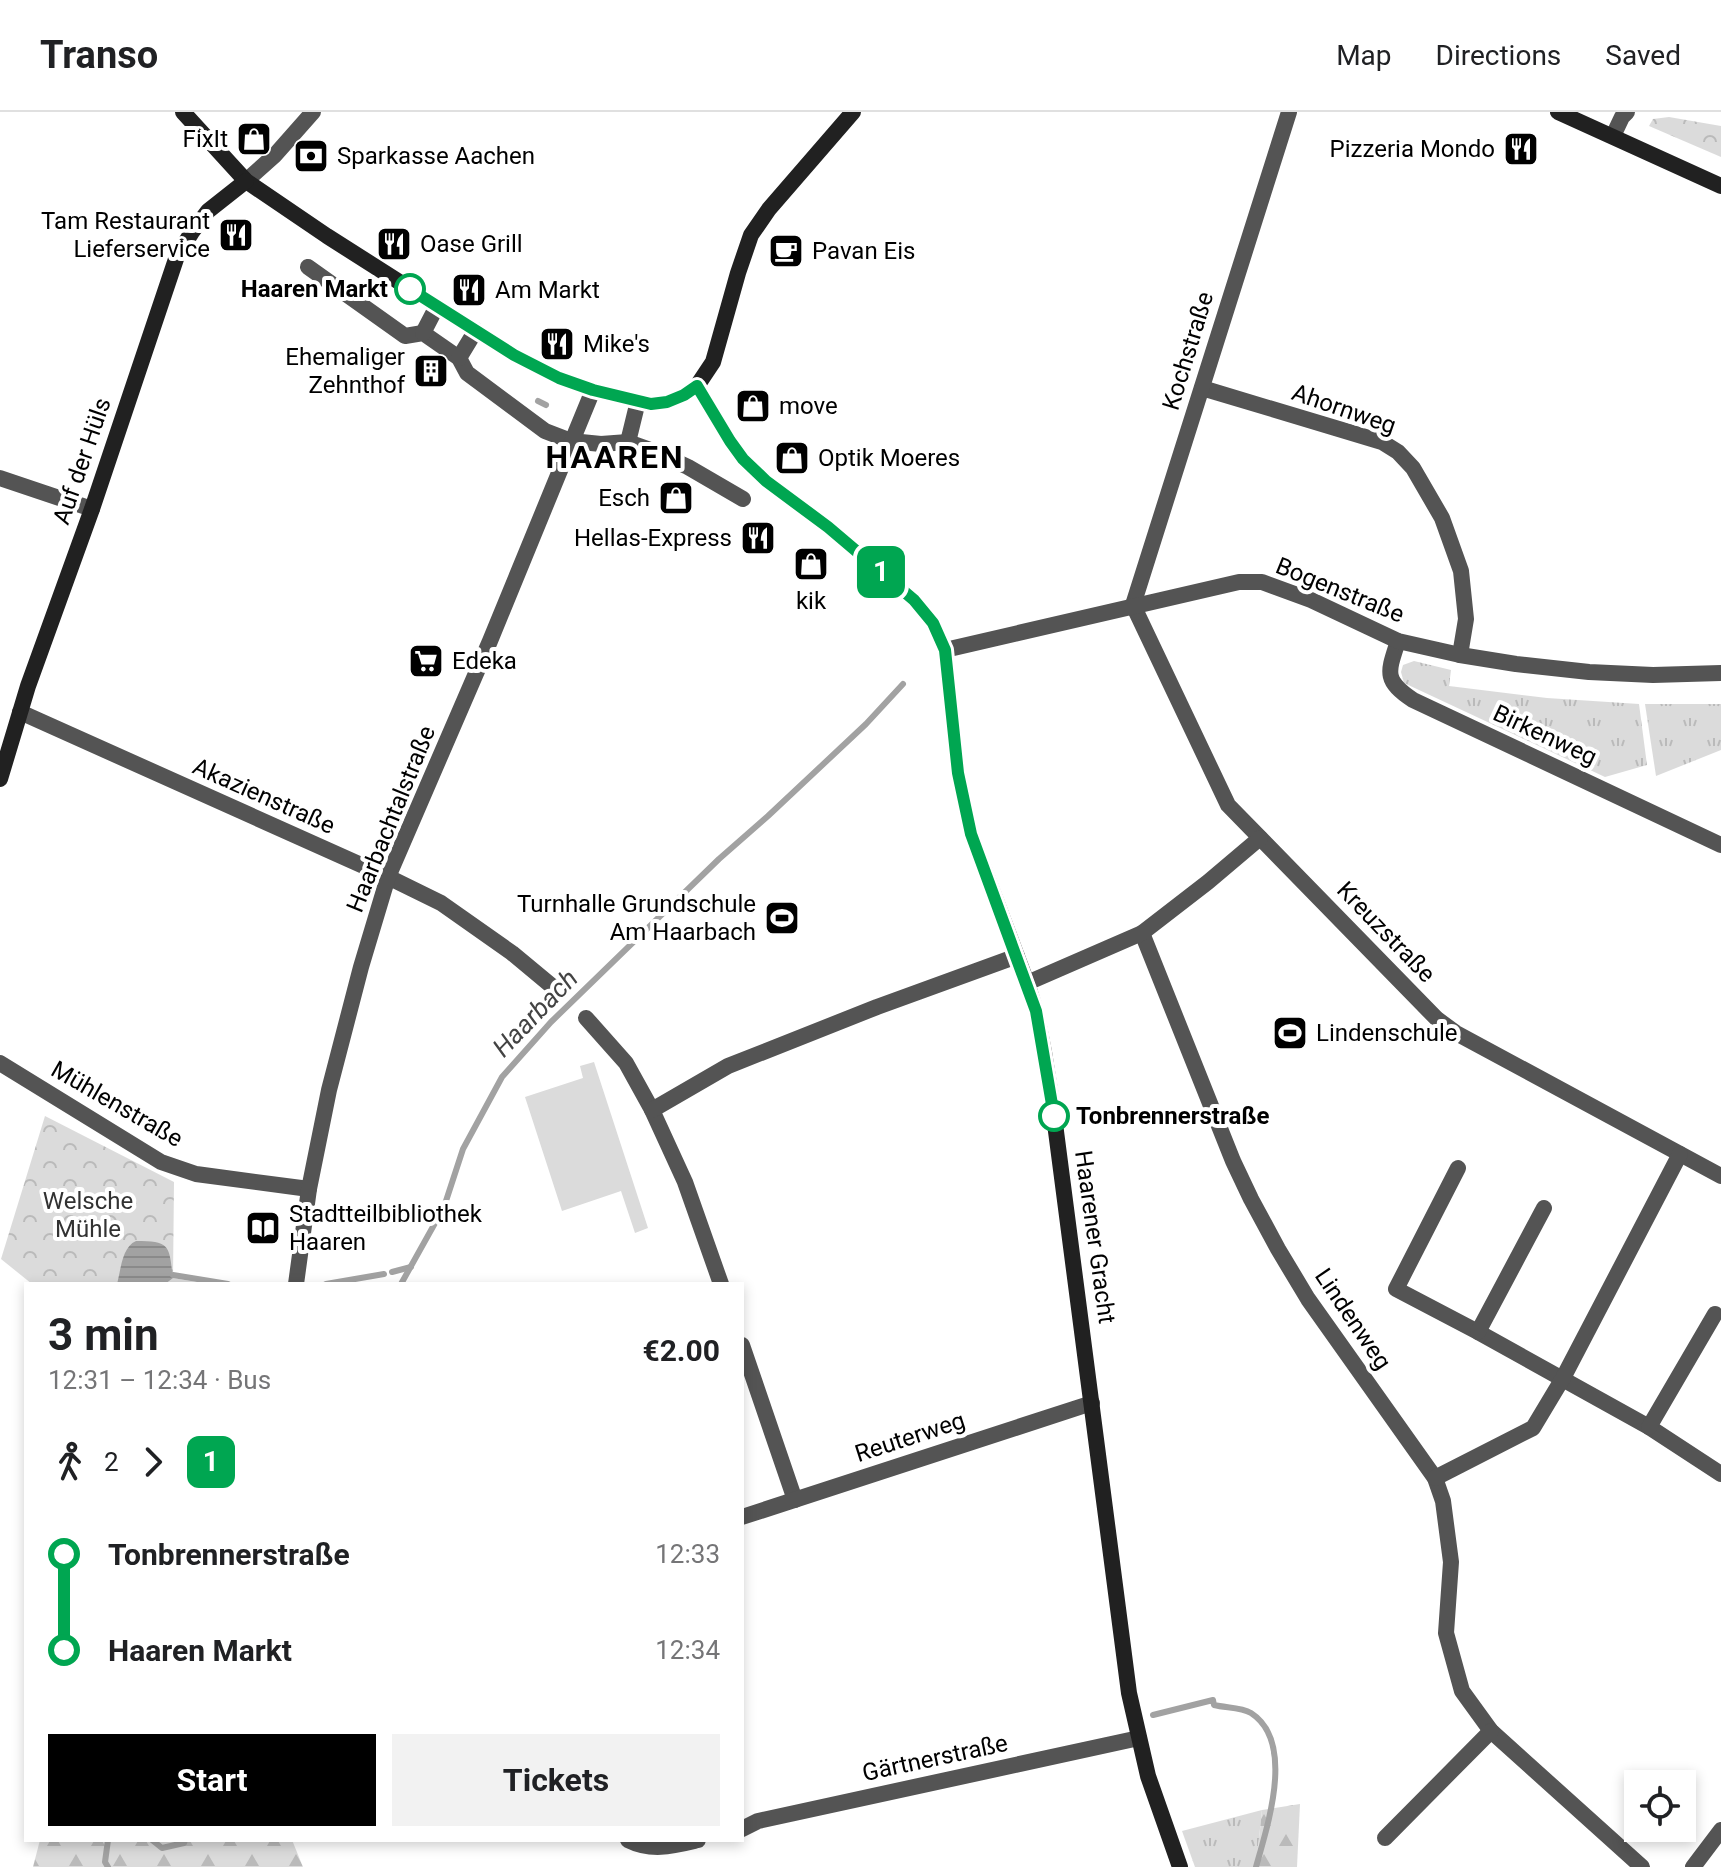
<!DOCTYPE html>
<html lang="en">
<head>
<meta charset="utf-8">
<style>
  body { margin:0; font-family:Roboto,sans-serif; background:#f2f2f2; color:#202124; height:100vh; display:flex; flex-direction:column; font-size:30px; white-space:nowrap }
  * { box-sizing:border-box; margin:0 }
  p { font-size:26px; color:#757577 }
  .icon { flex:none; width:44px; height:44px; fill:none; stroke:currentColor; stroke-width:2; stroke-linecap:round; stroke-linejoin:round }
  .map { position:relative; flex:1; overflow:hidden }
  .details { position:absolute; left:24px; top:1170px; width:720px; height:560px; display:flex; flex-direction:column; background:#fff; border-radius:0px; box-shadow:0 4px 12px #0003 }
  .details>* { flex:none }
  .badge { padding:0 16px; border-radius:12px; font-size:28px; line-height:52px }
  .controls { position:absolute; left:1624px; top:1658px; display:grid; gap:16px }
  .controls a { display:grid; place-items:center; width:72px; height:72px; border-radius:0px; background:#fff; box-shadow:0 4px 12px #0003; font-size:40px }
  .map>.badge { position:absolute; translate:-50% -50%; box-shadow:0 0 0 4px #fff }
  .legs { display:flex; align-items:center; gap:12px; height:88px; padding:0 24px; font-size:26px }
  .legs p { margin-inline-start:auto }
  .summary { display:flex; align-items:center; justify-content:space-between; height:136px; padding:0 24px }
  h1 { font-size:44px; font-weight:700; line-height:60px }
  .primary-button { display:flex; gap:16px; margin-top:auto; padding:16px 24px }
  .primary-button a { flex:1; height:92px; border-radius:0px; background:#000; color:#fff; font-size:32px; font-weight:700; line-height:92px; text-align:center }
  .primary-button a+a { background:#f2f2f2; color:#202124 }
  ul { padding:0 24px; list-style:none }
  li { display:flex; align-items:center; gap:28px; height:96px; font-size:30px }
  li i { display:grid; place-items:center; width:12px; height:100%; margin:0 10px; background:currentColor }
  li i::after { content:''; width:20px; height:20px; margin:-10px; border:6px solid; border-radius:50%; background:#fff }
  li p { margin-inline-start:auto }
  li:first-child i { background:linear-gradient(#0000 50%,currentColor 0) }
  li:last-child i { background:linear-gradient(currentColor 50%,#0000 0) }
  header { display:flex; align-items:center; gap:48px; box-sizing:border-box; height:112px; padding:0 40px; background:#fff; border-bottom:2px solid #e0e0e0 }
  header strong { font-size:38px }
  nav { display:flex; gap:44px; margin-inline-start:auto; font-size:28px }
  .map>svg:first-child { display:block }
  .grass { fill:url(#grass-tufts) }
  .forest { fill:url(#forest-firs) }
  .park { fill:url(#park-crowns) }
  .pitch { fill:#dbdbdb }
  .water { fill:url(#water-rules) }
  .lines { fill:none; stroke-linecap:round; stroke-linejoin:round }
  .stream { stroke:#a2a2a2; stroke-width:6 }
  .street { stroke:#545454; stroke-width:16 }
  .secondary { stroke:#212121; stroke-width:16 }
  .line-1-casing { stroke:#fff; stroke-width:18 }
  .line-1 { stroke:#00a651; stroke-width:12 }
  .stop-1-dot { fill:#fff; stroke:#00a651; stroke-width:4 }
  .labels { text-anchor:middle; stroke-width:8; stroke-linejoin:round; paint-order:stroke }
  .poi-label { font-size:24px; fill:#000; stroke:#fff; text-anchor:start }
  .stop-label { font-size:24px; font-weight:bold; fill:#000; stroke:#fff; text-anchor:end }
  .street-label { font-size:24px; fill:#000; stroke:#fff }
  .park-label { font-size:24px; fill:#323232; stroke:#fff }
  .water-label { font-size:26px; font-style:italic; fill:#434343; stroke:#fff }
  .district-label { font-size:32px; font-weight:bold; letter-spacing:2px; fill:#000; stroke:#fff }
</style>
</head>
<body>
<header>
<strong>Transo</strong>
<nav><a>Map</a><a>Directions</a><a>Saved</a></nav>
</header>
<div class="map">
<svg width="1721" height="1755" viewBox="0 0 1721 1755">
  <defs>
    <pattern id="grass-tufts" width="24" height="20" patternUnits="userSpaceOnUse" patternTransform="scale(2)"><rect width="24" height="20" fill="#dbdbdb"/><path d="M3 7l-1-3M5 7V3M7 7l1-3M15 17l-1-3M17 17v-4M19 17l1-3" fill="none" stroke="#bababa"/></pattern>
    <pattern id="forest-firs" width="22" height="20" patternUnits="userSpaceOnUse" patternTransform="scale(2)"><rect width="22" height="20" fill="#dbdbdb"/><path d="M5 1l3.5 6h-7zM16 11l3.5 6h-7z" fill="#bababa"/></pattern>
    <pattern id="park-crowns" width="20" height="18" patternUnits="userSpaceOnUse" patternTransform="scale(2)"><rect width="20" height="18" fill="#dbdbdb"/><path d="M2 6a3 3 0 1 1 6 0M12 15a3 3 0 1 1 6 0" fill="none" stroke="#bababa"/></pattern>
    <pattern id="water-rules" width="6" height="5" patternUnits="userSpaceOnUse" patternTransform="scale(2)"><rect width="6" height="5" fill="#a2a2a2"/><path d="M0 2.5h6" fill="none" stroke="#8a8a8a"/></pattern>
  </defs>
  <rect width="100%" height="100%" fill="#fff"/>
  <g class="grass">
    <polygon points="1414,549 1451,558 1449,574 1547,586 1639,592 1647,653 1605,665 1404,571 1401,560 1403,553"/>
    <polygon points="1645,592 1721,592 1721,638 1656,664"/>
    <polygon points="1262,1698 1256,1755 1195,1755 1182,1719"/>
  </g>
  <g class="forest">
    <polygon points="1300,1692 1297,1755 1256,1755 1262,1698"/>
    <polygon points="40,1728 292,1728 303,1755 33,1755"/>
  </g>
  <g class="park">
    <polygon points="1669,5 1721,14 1721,45 1649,14 1653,7"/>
    <polygon points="45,1004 174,1070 173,1166 208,1172 32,1172 1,1147"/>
  </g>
  <polygon class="pitch" points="594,950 648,1116 635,1121 621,1079 562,1099 525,985 583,966 580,954"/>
  <path class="water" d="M 136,1129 C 171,1129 169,1134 173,1166 L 165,1172 L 117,1172 C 121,1157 122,1135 136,1129 Z"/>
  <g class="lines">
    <g class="stream">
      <polyline points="538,289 546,293"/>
      <polyline points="392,1160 411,1155"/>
      <polyline points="173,1163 228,1172"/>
      <polyline points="326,1172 384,1162"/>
      <polyline points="401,1172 444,1095 463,1037 502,965 551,910 719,747 768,704 866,612 903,572"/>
      <path d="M 1153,1603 L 1213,1588 L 1214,1593 C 1226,1596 1241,1595 1251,1601 C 1296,1630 1267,1715 1256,1755"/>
      <polyline points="152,1728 162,1736 184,1731 185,1728"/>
      <polyline points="108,1755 105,1750 108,1728"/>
    </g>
    <g class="street">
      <polyline points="1613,24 1622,5 1627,0"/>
      <polyline points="246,69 275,43 313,0"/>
      <polyline points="308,155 405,224 423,221 459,246 467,261 545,319 571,329 601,332 628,330 656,340 688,355 743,387"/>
      <polyline points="423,221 437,194"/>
      <polyline points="459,246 476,218"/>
      <polyline points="1202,276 1382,330 1398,340 1413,356 1442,406 1461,459 1466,507 1460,543"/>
      <polyline points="628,330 638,289"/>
      <polyline points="0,366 92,397"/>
      <polyline points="1133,493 1228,693 1437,907 1456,921 1721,1064"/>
      <polyline points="1133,493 1289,0"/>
      <path d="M 1398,529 C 1388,560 1383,568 1413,588 L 1721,733"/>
      <polyline points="945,538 1239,470 1262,470 1311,488 1398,529 1460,543 1516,552 1589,560 1653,563 1721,561"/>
      <polyline points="20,600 388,765 441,791 512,841 559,880"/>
      <polyline points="1142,821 1233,1049 1251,1087 1278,1137 1308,1187 1435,1366 1443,1389 1451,1450 1446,1521 1462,1579 1491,1619 1642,1755"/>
      <polyline points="1027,871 1142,821 1208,770 1260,726"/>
      <polyline points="586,906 626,951 652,998 685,1070 721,1172"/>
      <polyline points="0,951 161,1050 196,1062 309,1077"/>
      <polyline points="652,998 728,954 877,895 1017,844"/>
      <polyline points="1458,1056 1396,1177 1478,1220 1649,1315 1721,1362"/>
      <polyline points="296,1172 309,1077 329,978 361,855 388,765 490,529 593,278"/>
      <polyline points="1478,1220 1544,1096"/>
      <polyline points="742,1233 795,1388"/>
      <polyline points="1649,1315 1715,1202"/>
      <polyline points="1435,1366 1533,1316 1563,1266 1680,1042"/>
      <polyline points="742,1405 1092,1291"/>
      <polyline points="742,1717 758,1709 1139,1626"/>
      <polyline points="1385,1726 1491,1619"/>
      <path d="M 628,1728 C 652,1740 673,1734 698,1728"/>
      <polyline points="1693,1755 1721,1718"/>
    </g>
    <g class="secondary">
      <polyline points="183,0 246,69 327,124 514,243 559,266 593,278 651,292 667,290 684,283 697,274 713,250 738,161 751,123 769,97 853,0"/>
      <polyline points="1558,0 1721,74"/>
      <polyline points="697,274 730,329 743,347 766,369 828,415 914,488 933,511 945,538 958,661 971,722 1027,871 1036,899 1044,940 1054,1004 1129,1581 1148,1664 1180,1755"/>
      <polyline points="0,667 28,574 92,397 177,144 192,120 208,99 246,69"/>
    </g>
  </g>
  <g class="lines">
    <g class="line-1-casing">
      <polyline id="line-1" points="410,177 514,243 559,266 593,278 651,292 667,290 684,283 697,274 730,329 743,347 766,369 828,415 914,488 933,511 945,538 958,661 971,722 1036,899 1054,1004"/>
    </g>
    <use href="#line-1" class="line-1"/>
  </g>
  <defs>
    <g id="shop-square" transform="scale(1.8)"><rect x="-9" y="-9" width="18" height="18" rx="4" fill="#000" stroke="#fff"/><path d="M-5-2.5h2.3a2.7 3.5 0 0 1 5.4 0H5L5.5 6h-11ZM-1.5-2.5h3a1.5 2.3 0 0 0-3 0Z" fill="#fff"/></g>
    <g id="restaurant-square" transform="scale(1.8)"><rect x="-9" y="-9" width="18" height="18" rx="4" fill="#000" stroke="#fff"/><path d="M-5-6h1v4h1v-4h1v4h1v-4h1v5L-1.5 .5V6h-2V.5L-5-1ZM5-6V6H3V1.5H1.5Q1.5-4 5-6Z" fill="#fff"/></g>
    <g id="bank-square" transform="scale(1.8)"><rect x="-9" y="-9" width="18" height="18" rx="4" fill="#000" stroke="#fff"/><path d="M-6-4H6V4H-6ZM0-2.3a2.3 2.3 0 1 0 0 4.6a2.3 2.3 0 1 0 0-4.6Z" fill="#fff"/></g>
    <g id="cafe-square" transform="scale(1.8)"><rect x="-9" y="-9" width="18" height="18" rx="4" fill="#000" stroke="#fff"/><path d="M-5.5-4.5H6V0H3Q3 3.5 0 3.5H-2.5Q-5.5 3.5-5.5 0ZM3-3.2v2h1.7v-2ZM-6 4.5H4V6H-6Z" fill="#fff"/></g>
    <g id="building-square" transform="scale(1.8)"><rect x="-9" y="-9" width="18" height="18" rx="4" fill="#000" stroke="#fff"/><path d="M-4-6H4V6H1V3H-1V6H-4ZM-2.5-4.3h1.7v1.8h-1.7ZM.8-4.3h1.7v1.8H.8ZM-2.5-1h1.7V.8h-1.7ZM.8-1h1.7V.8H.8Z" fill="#fff"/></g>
    <g id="supermarket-square" transform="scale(1.8)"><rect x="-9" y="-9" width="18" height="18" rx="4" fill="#000" stroke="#fff"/><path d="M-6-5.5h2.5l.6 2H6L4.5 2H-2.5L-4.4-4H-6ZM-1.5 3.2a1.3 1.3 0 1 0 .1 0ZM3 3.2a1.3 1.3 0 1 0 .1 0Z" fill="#fff"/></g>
    <g id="stadium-square" transform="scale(1.8)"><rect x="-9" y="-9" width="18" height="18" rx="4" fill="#000" stroke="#fff"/><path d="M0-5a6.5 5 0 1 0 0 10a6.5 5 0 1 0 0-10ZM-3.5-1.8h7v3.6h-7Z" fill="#fff"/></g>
    <g id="library-square" transform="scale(1.8)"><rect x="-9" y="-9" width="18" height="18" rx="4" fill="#000" stroke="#fff"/><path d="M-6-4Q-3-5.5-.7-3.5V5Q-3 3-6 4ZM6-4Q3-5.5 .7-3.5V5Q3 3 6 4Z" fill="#fff"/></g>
  </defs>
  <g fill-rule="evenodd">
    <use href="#shop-square" x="254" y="27"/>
    <use href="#restaurant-square" x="1521" y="37"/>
    <use href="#bank-square" x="311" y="44"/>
    <use href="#restaurant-square" x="236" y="123"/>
    <use href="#restaurant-square" x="394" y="132"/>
    <use href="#cafe-square" x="786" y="139"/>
    <use href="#restaurant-square" x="469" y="178"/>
    <use href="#restaurant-square" x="557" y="232"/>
    <use href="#building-square" x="431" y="259"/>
    <use href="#shop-square" x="753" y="294"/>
    <use href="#shop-square" x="792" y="346"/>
    <use href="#shop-square" x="676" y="386"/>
    <use href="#restaurant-square" x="758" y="426"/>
    <use href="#shop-square" x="811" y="452"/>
    <use href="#supermarket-square" x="426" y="549"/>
    <use href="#stadium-square" x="782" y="806"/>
    <use href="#stadium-square" x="1290" y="921"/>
    <use href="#library-square" x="263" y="1116"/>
  </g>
  <g class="stop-1-dot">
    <circle cx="410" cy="177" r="14"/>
    <circle cx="1054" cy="1004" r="14"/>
  </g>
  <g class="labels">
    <g class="poi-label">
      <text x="228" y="35" text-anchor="end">FixIt</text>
      <text x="1495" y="45" text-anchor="end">Pizzeria Mondo</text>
      <text x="337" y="52">Sparkasse Aachen</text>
      <text x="210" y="117" text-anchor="end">Tam Restaurant<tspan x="210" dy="28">Lieferservice</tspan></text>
      <text x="420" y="140">Oase Grill</text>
      <text x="812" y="147">Pavan Eis</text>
      <text x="495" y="186">Am Markt</text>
      <text x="583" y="240">Mike's</text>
      <text x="405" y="253" text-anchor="end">Ehemaliger<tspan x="405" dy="28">Zehnthof</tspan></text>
      <text x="779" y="302">move</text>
      <text x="818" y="354">Optik Moeres</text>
      <text x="650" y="394" text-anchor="end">Esch</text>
      <text x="732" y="434" text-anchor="end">Hellas-Express</text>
      <text x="811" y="497" text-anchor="middle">kik</text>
      <text x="452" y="557">Edeka</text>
      <text x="756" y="800" text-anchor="end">Turnhalle Grundschule<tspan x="756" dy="28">Am Haarbach</tspan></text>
      <text x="1316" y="929">Lindenschule</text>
      <text x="289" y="1110">Stadtteilbibliothek<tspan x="289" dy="28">Haaren</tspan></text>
    </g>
    <g class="stop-label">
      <text x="388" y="185">Haaren Markt</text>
      <text x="1076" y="1012" text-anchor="start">Tonbrennerstraße</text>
    </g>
    <g class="street-label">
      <text transform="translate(1188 239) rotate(-73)" y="8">Kochstraße</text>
      <text transform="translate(1344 297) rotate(19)" y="8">Ahornweg</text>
      <text transform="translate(82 349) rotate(-71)" y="8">Auf der Hüls</text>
      <text transform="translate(1340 478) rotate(22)" y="8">Bogenstraße</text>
      <text transform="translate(1545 623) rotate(25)" y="8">Birkenweg</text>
      <text transform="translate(264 684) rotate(24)" y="8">Akazienstraße</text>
      <text transform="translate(391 707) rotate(-68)" y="8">Haarbachtalstraße</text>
      <text transform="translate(1386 820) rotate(46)" y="8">Kreuzstraße</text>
      <text transform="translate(117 992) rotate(30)" y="8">Mühlenstraße</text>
      <text transform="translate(1095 1125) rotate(82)" y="8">Haarener Gracht</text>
      <text transform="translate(1353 1207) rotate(56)" y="8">Lindenweg</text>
      <text transform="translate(910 1325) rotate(-18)" y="8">Reuterweg</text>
      <text transform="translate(935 1646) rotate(-12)" y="8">Gärtnerstraße</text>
    </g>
    <g class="park-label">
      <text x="88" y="1097">Welsche<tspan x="88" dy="28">Mühle</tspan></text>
    </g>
    <g class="water-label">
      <text transform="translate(535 901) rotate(-46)" y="9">Haarbach</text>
    </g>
    <g class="district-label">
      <text x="615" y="356">HAAREN</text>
    </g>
  </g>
</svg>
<div class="controls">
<a><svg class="icon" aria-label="locate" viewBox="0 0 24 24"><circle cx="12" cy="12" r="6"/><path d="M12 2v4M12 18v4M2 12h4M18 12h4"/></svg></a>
</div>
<b class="badge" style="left:881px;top:460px;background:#00a651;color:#fff">1</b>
<section class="details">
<div class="summary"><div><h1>3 min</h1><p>12:31 – 12:34 · Bus</p></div><b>€2.00</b></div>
<div class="legs"><svg class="icon" aria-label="walk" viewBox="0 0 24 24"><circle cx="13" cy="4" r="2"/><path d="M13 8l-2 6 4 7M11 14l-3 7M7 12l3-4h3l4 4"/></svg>2<svg class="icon" aria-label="forward" viewBox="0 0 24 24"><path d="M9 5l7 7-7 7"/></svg><b class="badge" style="background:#00a651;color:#fff">1</b></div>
<ul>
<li><i style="color:#00a651"></i><b>Tonbrennerstraße</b><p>12:33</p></li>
<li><i style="color:#00a651"></i><b>Haaren Markt</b><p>12:34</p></li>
</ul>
<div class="primary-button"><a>Start</a><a>Tickets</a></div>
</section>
</div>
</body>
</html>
